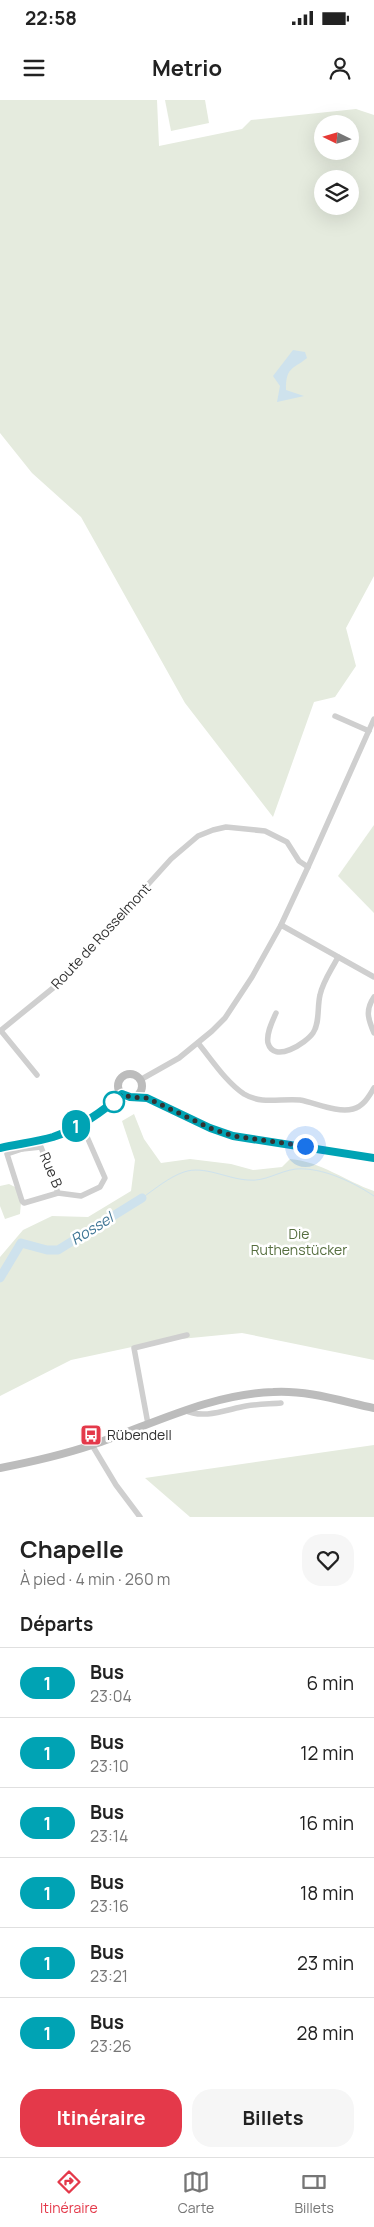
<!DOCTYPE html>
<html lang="fr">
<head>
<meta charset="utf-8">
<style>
  body { margin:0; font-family:Manrope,sans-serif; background:#f6f6f6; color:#222; height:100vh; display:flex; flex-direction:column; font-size:19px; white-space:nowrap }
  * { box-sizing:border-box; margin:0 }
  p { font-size:16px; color:#767676 }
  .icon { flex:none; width:28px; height:28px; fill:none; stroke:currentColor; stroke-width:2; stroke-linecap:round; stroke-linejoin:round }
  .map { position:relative; height:1417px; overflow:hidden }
  .panel { display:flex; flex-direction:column; background:#fff; flex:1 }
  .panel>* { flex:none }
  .badge { padding:0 10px; border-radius:16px; font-size:18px; line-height:32px }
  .needle { width:32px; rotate:275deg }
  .buttons { position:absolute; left:314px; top:15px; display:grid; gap:10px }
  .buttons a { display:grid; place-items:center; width:45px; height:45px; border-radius:50%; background:#fff; box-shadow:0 5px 20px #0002; font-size:25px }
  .you { position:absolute; width:25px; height:25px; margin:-12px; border:4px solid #fff; border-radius:50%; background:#1a73e8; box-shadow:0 0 0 8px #1a73e833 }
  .map>.badge { position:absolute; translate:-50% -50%; box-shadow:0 0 0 2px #fff }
  h2 { padding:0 20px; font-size:19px; line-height:45px }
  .round { display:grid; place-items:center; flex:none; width:52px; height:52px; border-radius:20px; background:#f6f6f6 }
  .head { display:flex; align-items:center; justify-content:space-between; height:85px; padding:0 20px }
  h1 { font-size:24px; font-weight:700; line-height:38px }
  .cta { display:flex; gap:10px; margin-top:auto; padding:10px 20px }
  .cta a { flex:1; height:58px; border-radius:20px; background:#e4394a; color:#fff; font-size:20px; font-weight:700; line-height:58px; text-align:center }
  .cta a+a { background:#f6f6f6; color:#222 }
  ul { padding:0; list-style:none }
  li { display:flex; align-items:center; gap:15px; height:70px; padding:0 20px; border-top:1px solid #e0e0e0 }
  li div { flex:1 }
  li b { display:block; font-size:19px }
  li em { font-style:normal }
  li .badge { min-width:55px; font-weight:700; text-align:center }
  .status { display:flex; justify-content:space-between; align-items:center; height:35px; padding:0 25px; background:#fff; direction:ltr }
  .status svg { height:14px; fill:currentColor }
  header { display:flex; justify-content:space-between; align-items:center; height:65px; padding:0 20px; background:#fff; font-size:22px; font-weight:700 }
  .tabs { display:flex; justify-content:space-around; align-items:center; height:70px; border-top:1px solid #e0e0e0; background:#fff; font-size:14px; color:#767676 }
  .tabs a { display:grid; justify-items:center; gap:2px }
  .tabs .on { color:#e4394a }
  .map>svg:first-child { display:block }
  .green { fill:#e5ebde; fill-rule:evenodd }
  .water { fill:#cee2ed }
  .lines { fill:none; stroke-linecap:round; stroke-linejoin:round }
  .stream { stroke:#cee2ed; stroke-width:1 }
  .river { stroke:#cee2ed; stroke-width:9 }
  .street { stroke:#cfcfcf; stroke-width:5.5 }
  .secondary { stroke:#bcbcbc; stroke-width:8 }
  .line-casing { stroke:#fff; stroke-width:11 }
  .line { stroke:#00a3b4; stroke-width:8 }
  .walk { stroke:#323232; stroke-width:5; stroke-dasharray:0 9 }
  .stop-dot { fill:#fff; stroke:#00a3b4; stroke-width:2.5 }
  .labels { text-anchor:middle; stroke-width:5; stroke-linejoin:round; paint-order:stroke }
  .street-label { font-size:14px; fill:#323232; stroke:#fff }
  .park-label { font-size:14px; fill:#566e3f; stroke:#fff }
  .poi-label { font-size:14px; fill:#323232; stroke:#fff; text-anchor:start }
  .water-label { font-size:15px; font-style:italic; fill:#3f7695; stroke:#fff }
</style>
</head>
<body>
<div class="status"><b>22:58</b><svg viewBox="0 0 49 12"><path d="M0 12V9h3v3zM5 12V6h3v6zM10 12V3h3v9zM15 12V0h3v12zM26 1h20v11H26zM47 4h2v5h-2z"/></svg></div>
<header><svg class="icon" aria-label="menu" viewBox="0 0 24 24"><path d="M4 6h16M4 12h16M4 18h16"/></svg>Metrio<svg class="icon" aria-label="person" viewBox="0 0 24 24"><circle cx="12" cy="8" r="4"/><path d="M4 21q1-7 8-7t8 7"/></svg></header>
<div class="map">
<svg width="374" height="1417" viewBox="0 0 374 1417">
  <rect width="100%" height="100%" fill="#fff"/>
  <g class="green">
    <path d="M 0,0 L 157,0 L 159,46 L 242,29 L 251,20 L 356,9 L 374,15 L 374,476 L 346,528 L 356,566 L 335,597 L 314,602 L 273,717 L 185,603 L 81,417 L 32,373 L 0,333 ZM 322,24 L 350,24 L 350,51 L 322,51 ZM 322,79 L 350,79 L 350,106 L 322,106 Z"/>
    <polygon points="165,0 205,0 209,23 171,31"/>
    <polygon points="374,725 374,813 338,776"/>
    <path d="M 134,1014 L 144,1039 L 161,1063 L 190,1059 L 231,1064 L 253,1070 L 282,1067 L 290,1059 C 322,1062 345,1081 374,1091 L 374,1260 L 242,1233 L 160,1241 L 71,1260 L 0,1296 L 0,1157 L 23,1130 L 52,1116 L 88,1117 L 131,1091 L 135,1060 L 122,1021 Z"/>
    <polygon points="9,1084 15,1087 21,1102 20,1114 5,1119 0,1106 0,1086"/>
    <polygon points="374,1345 374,1417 190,1417 145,1378"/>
  </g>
  <path class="water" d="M 293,250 L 305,252 L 307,258 C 292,270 286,267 286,290 L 304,296 L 277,302 L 280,286 L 273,276 Z"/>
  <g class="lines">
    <path class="stream" d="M 142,1098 C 155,1089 169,1077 184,1072 C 204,1065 227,1079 248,1080 C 265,1082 279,1071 296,1069 C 322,1067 353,1082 374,1096"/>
    <polyline class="river" points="0,1178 21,1143 47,1150 58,1150 142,1098"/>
    <g class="street">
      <polyline points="335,616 369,631"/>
      <polyline points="281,825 374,877"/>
      <path d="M 374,897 C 365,910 368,919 374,933"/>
      <path d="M 276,913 C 272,922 266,934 268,943 C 274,964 306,943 313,933 C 320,923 317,907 320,895 C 323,881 332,869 338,857"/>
      <polyline points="0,931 58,884 171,759 198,736 213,730 226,727 265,731 287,742 299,761 308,767"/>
      <polyline points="1,931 37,975"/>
      <path d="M 198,943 C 212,960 226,982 244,994 C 262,1005 281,998 300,1000 C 316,1003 337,1013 353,1009 C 364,1006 369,996 374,988"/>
      <polyline points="140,980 179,958 212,931 225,918 252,877 281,825 308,767 374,619"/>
      <polyline points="21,1047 22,1049 7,1054 22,1101 24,1103 58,1093"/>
      <polyline points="22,1049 41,1047 58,1093 81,1096 100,1087 105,1078 81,1023"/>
      <path d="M 185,1310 C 203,1320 228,1309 246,1306 C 258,1304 270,1304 281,1303"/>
      <polyline points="148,1324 134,1248 187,1235"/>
      <polyline points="92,1345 116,1385 140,1417"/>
    </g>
    <g class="secondary">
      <circle cx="130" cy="986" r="12"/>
      <polyline points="134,997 147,998 211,1028 233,1036 374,1058"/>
      <path d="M 0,1048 C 17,1044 36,1042 53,1037 C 77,1029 103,1012 122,994"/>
      <path d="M 0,1368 C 31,1362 62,1355 92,1345 C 151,1325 210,1294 273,1292 C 308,1290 341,1301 374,1308"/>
    </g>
  </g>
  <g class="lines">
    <g class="line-casing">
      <path id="line" d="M 0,1048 C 17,1044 36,1042 53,1037 C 77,1029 103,1012 122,994 L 130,997 L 147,998 L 210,1028 L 233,1036 L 374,1058"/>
    </g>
    <use href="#line" class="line"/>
    <polyline class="walk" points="114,1002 122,994 130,997 147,998 210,1028 233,1036 305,1046"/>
  </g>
  <defs>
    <g id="bus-square" transform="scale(1.125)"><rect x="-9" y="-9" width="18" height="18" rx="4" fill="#e4394a" stroke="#fff"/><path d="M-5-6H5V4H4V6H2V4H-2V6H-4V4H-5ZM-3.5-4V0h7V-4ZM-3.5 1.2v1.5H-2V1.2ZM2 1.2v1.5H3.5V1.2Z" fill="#fff"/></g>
  </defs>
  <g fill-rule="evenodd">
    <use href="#bus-square" x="91" y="1335"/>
  </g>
  <circle class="stop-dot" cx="114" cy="1002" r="10"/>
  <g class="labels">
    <g class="street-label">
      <text transform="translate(101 836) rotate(-47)" y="5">Route de Rosselmont</text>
      <text transform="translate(51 1070) rotate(67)" y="5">Rue B</text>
    </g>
    <g class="park-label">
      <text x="299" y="1139">Die<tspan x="299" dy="16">Ruthenstücker</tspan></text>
    </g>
    <g class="poi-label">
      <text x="107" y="1340">Rübendell</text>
    </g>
    <g class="water-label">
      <text transform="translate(92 1129) rotate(-32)" y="5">Rossel</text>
    </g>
  </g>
</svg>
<div class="buttons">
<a><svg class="needle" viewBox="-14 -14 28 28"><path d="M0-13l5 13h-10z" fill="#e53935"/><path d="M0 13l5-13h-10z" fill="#767676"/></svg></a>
<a><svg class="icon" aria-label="layers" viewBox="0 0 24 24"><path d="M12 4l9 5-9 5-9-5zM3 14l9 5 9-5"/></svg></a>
</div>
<div class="you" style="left:305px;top:1046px"></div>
<b class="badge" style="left:76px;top:1026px;background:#00a3b4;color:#fff">1</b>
</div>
<section class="panel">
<div class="head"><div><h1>Chapelle</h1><p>À pied · 4 min · 260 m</p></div><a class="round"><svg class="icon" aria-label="heart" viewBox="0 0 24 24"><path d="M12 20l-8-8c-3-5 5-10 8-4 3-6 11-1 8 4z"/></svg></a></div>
<h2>Départs</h2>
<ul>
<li><span class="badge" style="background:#00a3b4;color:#fff">1</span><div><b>Bus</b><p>23:04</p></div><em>6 min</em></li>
<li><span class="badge" style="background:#00a3b4;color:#fff">1</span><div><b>Bus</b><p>23:10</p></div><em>12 min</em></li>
<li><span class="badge" style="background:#00a3b4;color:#fff">1</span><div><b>Bus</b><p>23:14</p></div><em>16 min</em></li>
<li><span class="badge" style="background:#00a3b4;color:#fff">1</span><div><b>Bus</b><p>23:16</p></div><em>18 min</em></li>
<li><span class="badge" style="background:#00a3b4;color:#fff">1</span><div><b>Bus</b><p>23:21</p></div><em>23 min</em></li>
<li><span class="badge" style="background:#00a3b4;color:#fff">1</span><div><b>Bus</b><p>23:26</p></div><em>28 min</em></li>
</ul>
<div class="cta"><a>Itinéraire</a><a>Billets</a></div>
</section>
<nav class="tabs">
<a class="on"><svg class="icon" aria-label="directions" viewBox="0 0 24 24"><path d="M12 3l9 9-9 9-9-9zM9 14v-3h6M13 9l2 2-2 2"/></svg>Itinéraire</a>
<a><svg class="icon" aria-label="map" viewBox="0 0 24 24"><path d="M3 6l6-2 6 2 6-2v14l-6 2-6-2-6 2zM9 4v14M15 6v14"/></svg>Carte</a>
<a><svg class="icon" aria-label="tickets" viewBox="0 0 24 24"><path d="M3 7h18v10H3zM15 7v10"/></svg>Billets</a>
</nav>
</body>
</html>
